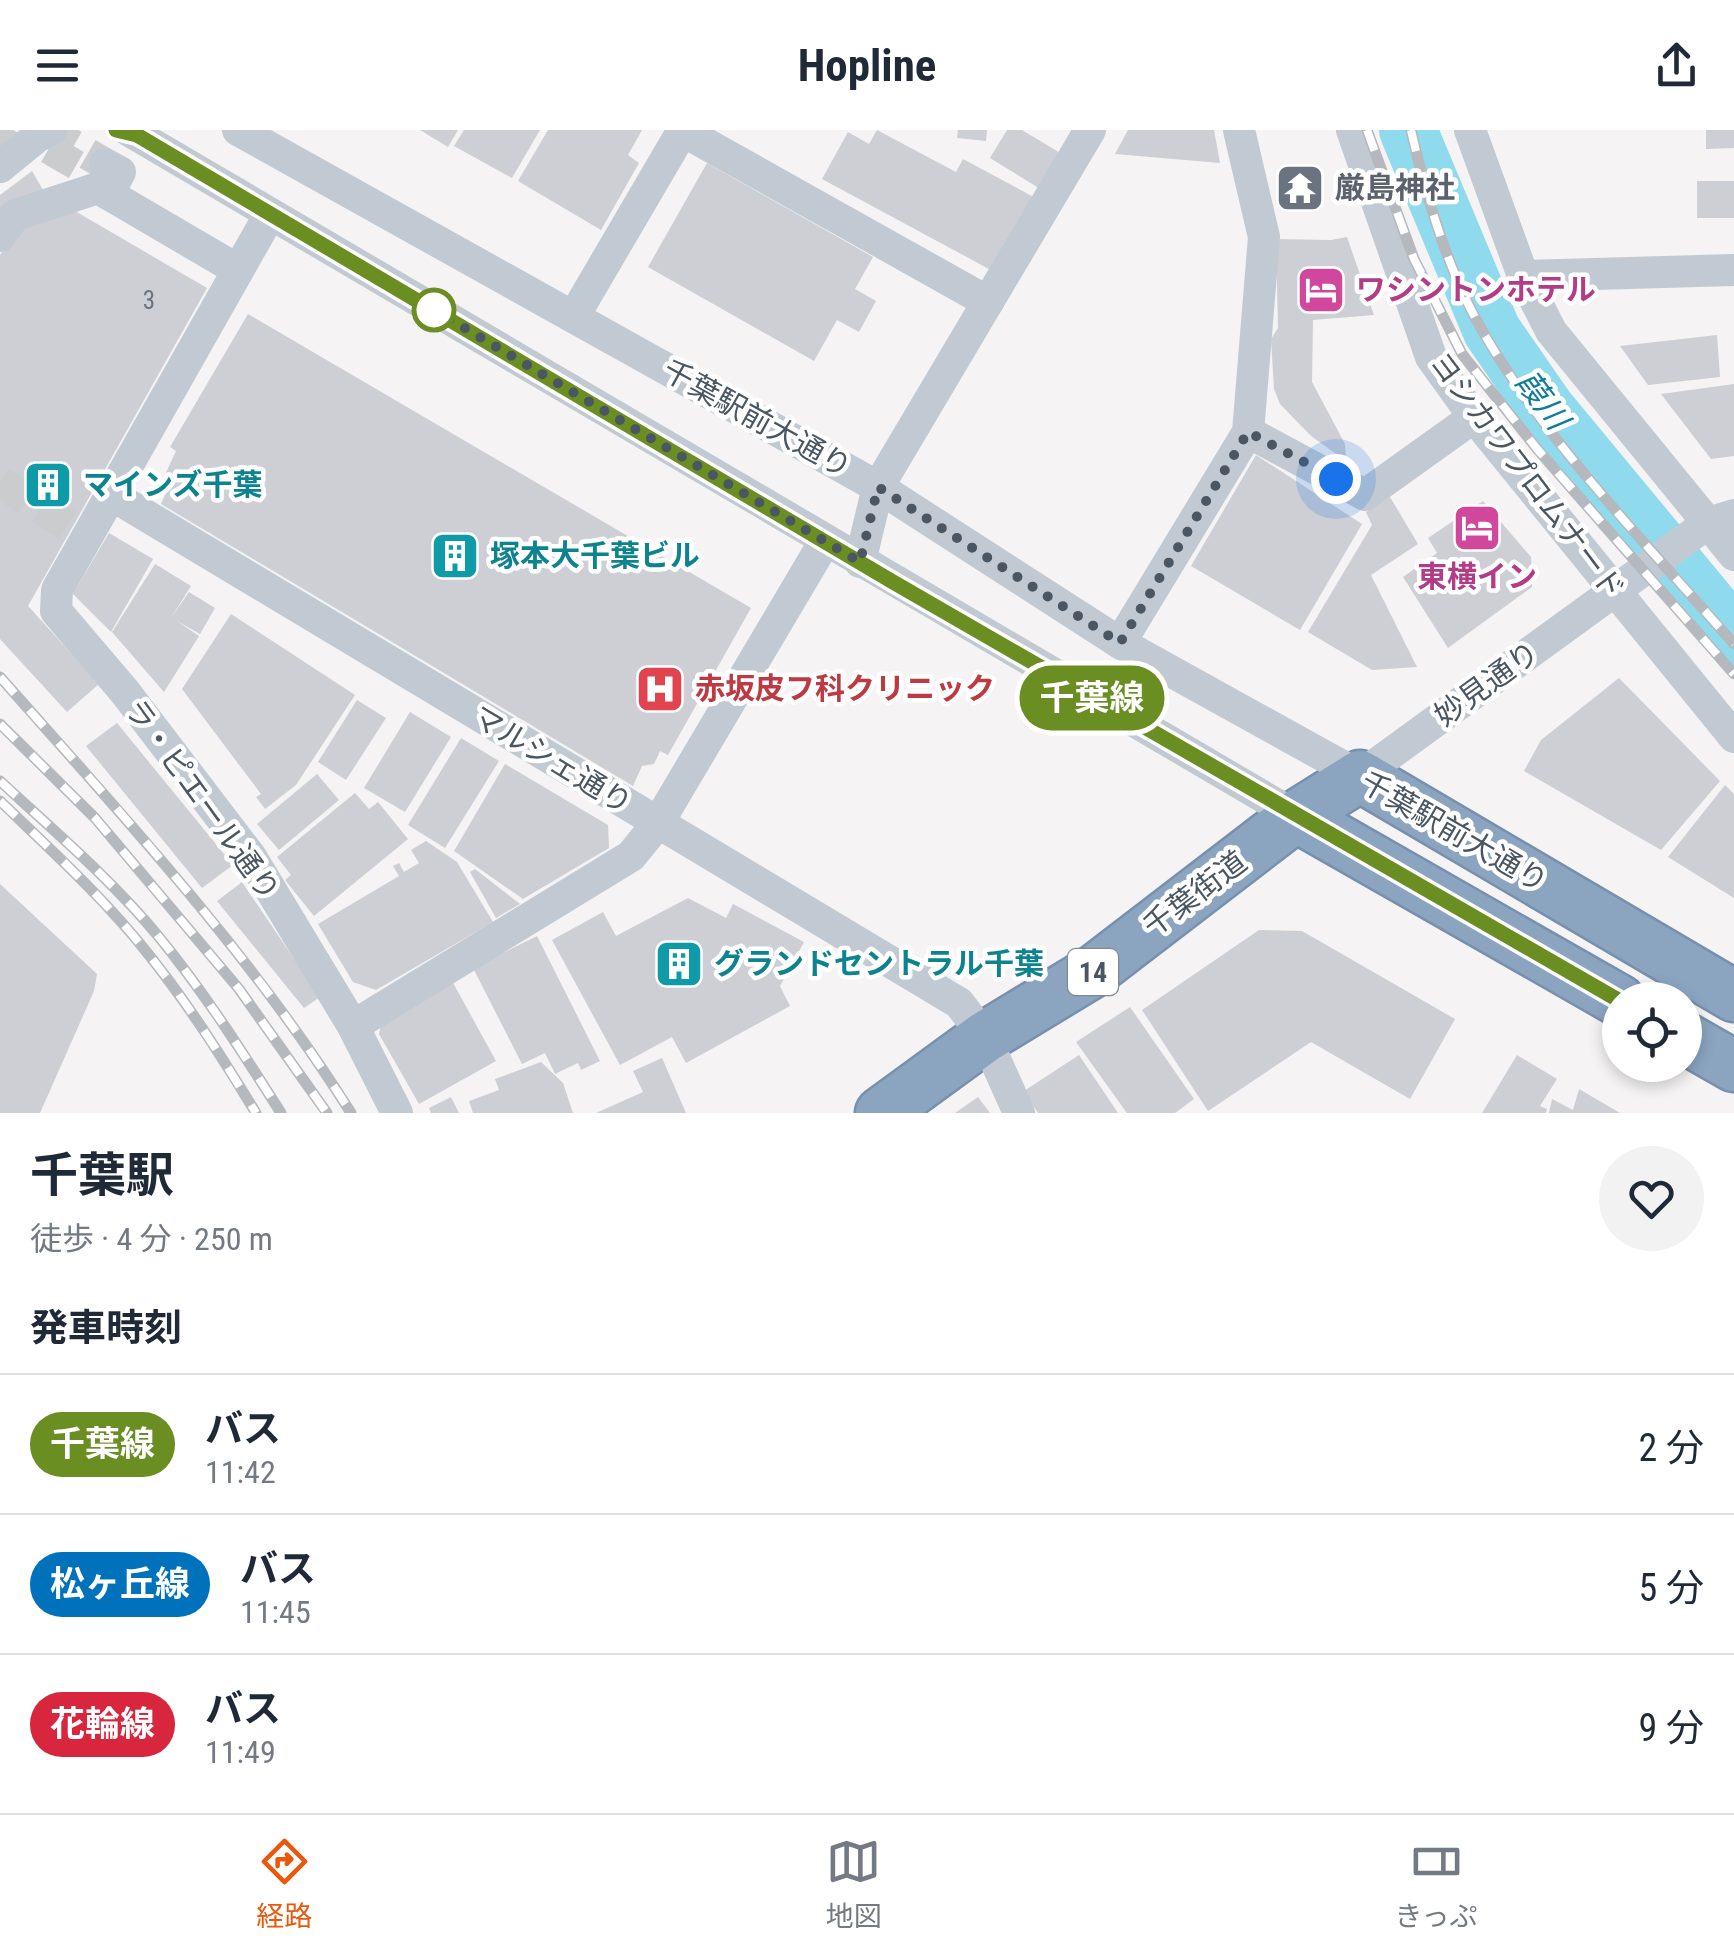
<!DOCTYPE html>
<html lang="ja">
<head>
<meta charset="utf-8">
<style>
  body { margin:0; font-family:"Roboto Condensed","Noto Sans JP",sans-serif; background:#f2f2f3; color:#1f2937; height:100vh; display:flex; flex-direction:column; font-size:38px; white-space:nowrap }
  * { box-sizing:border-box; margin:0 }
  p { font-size:32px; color:#747a83 }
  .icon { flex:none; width:55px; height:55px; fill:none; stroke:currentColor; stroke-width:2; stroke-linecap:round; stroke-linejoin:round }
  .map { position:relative; height:983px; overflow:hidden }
  .panel { display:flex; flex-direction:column; background:#fff; flex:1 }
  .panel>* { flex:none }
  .badge { padding:0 20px; border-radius:32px; font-size:35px; line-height:65px }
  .buttons { position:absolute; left:1602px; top:852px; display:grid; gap:20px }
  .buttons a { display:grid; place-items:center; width:100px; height:100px; border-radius:50%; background:#fff; box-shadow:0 5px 15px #0003; font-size:50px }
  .you { position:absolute; width:50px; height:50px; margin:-25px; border:8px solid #fff; border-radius:50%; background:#1a73e8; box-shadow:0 0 0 15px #1a73e833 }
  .map>.badge { position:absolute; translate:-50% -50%; box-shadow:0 0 0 5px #fff }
  h2 { padding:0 30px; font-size:38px; line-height:90px }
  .round { display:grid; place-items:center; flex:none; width:105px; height:105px; border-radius:52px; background:#f2f2f3 }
  .summary { display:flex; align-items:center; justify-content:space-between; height:170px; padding:0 30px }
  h1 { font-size:48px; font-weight:700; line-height:75px }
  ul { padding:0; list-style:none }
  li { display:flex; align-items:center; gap:30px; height:140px; padding:0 30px; border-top:2px solid #e0e1e3 }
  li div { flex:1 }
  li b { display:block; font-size:38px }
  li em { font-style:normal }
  li .badge { min-width:110px; font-weight:700; text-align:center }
  header { display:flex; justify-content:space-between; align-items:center; height:130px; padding:0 30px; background:#fff; font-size:45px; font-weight:700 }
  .tabs { display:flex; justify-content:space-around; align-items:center; height:140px; border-top:2px solid #e0e1e3; background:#fff; font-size:28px; color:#747a83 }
  .tabs a { display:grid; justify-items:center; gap:5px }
  .tabs .selected { color:#ea580c }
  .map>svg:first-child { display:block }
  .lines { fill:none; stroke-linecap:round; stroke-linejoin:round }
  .river { stroke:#90daee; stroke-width:58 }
  .building { fill:#cdcfd5 }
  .minor-tunnel { stroke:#caccce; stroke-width:32; stroke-dasharray:32 16; stroke-linecap:butt }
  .highway-casing { stroke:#7690ad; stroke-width:55 }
  .minor { stroke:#c1cad2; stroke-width:32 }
  .highway { stroke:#8ba5c1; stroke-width:50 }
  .rail-casing { stroke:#b5b8bd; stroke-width:11 }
  .rail { stroke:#fff; stroke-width:8; stroke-dasharray:22; stroke-linecap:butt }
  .line-casing { stroke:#fff; stroke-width:22 }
  .line { stroke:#6b8e23; stroke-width:15 }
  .walk { stroke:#4a5661; stroke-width:10; stroke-dasharray:0 18 }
  .stop-dot { fill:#fff; stroke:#6b8e23; stroke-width:5 }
  .labels { text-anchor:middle; stroke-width:9; stroke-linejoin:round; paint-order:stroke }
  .number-label { font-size:25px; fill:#6b747e }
  .shield { fill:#fff; stroke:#808990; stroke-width:2.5 }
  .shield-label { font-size:28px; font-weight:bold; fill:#4a5661 }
  .worship-label { font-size:30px; font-weight:bold; fill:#5b616d; stroke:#fff; text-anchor:start }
  .hotel-label { font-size:30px; font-weight:bold; fill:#b23c85; stroke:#fff; text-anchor:start }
  .street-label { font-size:30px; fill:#4a5661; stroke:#fff }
  .culture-label { font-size:30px; font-weight:bold; fill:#0d838f; stroke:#fff; text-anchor:start }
  .health-label { font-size:30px; font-weight:bold; fill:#be3a42; stroke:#fff; text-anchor:start }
  .water-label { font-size:32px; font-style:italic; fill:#0c7c9b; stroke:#fff }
</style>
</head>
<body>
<header><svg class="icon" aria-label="menu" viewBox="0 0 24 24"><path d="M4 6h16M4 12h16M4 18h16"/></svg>Hopline<svg class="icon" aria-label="share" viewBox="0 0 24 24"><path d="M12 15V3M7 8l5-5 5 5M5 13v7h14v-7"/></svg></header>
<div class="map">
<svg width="1734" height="983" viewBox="0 0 1734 983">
  <rect width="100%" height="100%" fill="#f5f3f3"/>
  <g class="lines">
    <polyline class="river" points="1408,0 1492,201 1546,279 1734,506"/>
  </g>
  <g class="building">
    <polygon points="420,0 458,0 448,17"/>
    <polygon points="464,0 540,0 512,48 454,16"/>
    <polygon points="548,0 642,0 628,25 639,33 601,100 518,51"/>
    <polygon points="877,0 956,42 963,29 1041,71 1000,145 822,49 848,2 869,14"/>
    <polygon points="958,0 987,0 986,11 957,8"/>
    <polygon points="1007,0 1022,0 1072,30 1050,65 990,28"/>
    <polygon points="1128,0 1214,0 1220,33 1115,24"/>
    <polygon points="1706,0 1734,0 1734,18 1706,19"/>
    <polygon points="707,33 873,127 855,159 876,171 859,202 837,190 814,231 648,137"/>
    <polygon points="32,41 47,67 0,92 0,65"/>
    <rect x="1697" y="51" width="37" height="37"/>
    <polygon points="75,81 207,158 28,476 99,554 67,582 0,509 0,125 20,94"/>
    <polygon points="1347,107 1374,185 1313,190 1312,252 1345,314 1346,331 1311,306 1280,274 1274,259 1271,209 1278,198 1276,109 1331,110"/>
    <polygon points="248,184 751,478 668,625 660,621 654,634 642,636 633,656 161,374 170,353 163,349 176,321 170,317"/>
    <polygon points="1717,205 1720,247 1648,255 1620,216"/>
    <polygon points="1734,254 1734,326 1711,329 1661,264"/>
    <polygon points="1256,325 1362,394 1300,500 1191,436"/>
    <polygon points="1390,367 1418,414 1371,445 1417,537 1372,540 1308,502 1372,395 1366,382"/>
    <polygon points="1483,371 1531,427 1532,457 1448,518 1403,447 1437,423 1428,408"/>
    <polygon points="109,403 153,429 111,502 73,464"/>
    <polygon points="155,434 191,456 171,488 189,462 215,478 200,504 177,491 199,506 164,562 112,502"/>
    <polygon points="231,484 355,565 296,655 265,679 256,667 261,664 182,559"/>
    <polygon points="1619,548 1720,651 1661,720 1524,641 1541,610"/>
    <polygon points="357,570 386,588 346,650 318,632"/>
    <polygon points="410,582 451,607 405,682 364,658"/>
    <polygon points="117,593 233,735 202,758 86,616"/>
    <polygon points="461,608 499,631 445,718 408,695"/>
    <polygon points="505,634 608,695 609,718 523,769 454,721"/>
    <polygon points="317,644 339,670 279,720 257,694"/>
    <polygon points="1725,655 1734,664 1734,768 1668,727"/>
    <polygon points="355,663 369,679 378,672 408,709 314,786 285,750 291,745 277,727"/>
    <polygon points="426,711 457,732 493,792 376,860 353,852 318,794 399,746 393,736 399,733 404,742 419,733 411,720"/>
    <polygon points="475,739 520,774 496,788 470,742"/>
    <polygon points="242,752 320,867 304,878 217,771"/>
    <polygon points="0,754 97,844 94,861 40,983 0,983"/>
    <polygon points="688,768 726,788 733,774 804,812 780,856 790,876 686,933 672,907 620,935 552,810 603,782 616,806"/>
    <polygon points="1259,800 1302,801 1455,889 1410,969 1311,912 1208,981 1142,880"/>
    <polygon points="537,806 600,931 581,940 578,933 555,944 545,923 522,934 473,838"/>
    <polygon points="452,851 496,931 419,974 379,904 382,890"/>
    <polygon points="1130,877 1194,969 1175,983 1127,983 1076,912"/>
    <polygon points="1079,925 1118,983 1038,983 1024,961"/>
    <polygon points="1517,925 1557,949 1540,976 1547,979 1546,983 1482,983"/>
    <polygon points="662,928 686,983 596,983 643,962 633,941"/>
    <polygon points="541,932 563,953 573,983 473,983 469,971 499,960 495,949"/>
    <polygon points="1579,959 1620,983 1549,983 1552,969 1573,980"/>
    <polygon points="451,967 459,983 431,983 429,978"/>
    <polygon points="978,967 990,983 955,983"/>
  </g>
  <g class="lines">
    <g class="minor-tunnel">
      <polyline points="46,0 105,34"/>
      <polyline points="0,23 13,0"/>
      <polyline points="55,40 70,14"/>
      <polyline points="0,352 71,398"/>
    </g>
    <g class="highway-casing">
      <g id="highway">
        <polyline points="1296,686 1620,871"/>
        <polyline points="1685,908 1734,936"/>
        <polyline points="881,983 985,907 1094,841 1296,686 1360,646 1734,866"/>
      </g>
    </g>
    <g class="minor">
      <polyline points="128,0 1296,686"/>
      <polyline points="238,0 878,357 1120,513 1360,646 1708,393 1734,385"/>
      <polyline points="1352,0 1431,227 1474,287 1734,607"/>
      <polyline points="1470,0 1523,146 1551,201 1734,425"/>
      <polyline points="683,1 988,172"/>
      <polyline points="105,34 120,42 108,64"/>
      <polyline points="0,37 38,6 51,0"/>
      <polyline points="270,84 57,460 56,481 125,562 251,727 353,896 397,983"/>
      <polyline points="0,106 15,85 98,58 238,140"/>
      <polyline points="1523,146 1734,140"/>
      <polyline points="574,186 683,0"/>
      <polyline points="1248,302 1365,365 1474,287"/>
      <polyline points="110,364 959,873 985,907 1019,983"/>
      <polyline points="860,432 878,357 1090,0"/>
      <polyline points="1120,513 1248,302 1264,107 1239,0"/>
      <polyline points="353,896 631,726 658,693 825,411"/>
    </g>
    <use href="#highway" class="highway"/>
    <g class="rail-casing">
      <g id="rail">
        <polyline points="1367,0 1414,129 1462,224 1538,320 1734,544"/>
        <path d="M 1411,0 C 1427,70 1449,145 1486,207 C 1551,318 1649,416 1734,514"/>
        <path d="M 0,547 C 123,686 252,825 351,983"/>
        <polyline points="0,594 95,688 239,859 327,983"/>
        <path d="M 0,651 C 54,701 112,750 159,807 C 204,862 243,923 281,983"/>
        <path d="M 0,671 C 51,720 105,769 149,825 C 189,875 223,929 256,983"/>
      </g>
    </g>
    <use href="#rail" class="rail"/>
  </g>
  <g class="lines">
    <g class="line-casing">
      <polyline id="line" points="116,0 137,5 893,452 1620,871"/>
    </g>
    <use href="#line" class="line"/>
    <polyline class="walk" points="434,180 860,432 878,357 1120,513 1248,302 1336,349"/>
  </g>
  <defs>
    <g id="temple-square" transform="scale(2.5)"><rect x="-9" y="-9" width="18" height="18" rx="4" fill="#6b7280" stroke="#fff"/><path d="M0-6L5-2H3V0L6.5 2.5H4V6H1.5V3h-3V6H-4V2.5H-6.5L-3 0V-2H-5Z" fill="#fff"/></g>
    <g id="hotel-square" transform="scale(2.5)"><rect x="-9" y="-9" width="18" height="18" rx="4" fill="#d1479c" stroke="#fff"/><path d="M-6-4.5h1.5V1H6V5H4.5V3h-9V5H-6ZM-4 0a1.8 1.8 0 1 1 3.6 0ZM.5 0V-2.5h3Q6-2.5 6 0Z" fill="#fff"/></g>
    <g id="building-square" transform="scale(2.5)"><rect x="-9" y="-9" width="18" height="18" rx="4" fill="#0f9aa8" stroke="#fff"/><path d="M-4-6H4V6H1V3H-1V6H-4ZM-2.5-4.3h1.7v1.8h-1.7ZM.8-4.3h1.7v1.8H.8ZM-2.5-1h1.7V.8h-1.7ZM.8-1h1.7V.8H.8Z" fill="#fff"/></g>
    <g id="hospital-square" transform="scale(2.5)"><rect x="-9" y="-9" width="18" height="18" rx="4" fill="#e0444e" stroke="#fff"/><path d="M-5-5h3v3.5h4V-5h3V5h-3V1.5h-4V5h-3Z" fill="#fff"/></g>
  </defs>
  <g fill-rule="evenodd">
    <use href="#temple-square" x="1300" y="58"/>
    <use href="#hotel-square" x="1321" y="160"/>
    <use href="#building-square" x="48" y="355"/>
    <use href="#hotel-square" x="1477" y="398"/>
    <use href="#building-square" x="455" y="426"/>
    <use href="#hospital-square" x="660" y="559"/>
    <use href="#building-square" x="679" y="834"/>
  </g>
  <circle class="stop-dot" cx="434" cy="180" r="20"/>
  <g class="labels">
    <g class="number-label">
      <text x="149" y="179">3</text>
    </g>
    <rect class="shield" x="1068" y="819" width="50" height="46" rx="8"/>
    <g class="shield-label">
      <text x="1093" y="852">14</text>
    </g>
    <g class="worship-label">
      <text x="1335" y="68">厳島神社</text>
    </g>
    <g class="hotel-label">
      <text x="1356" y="170">ワシントンホテル</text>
      <text x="1477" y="457" text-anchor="middle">東横イン</text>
    </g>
    <g class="street-label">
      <text transform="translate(757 289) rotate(29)" y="10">千葉駅前大通り</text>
      <text transform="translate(1527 346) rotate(53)" y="10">ヨシカワプロムナード</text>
      <text transform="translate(1487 554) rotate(-36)" y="10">妙見通り</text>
      <text transform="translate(552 630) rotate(31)" y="10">マルシェ通り</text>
      <text transform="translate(202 670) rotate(54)" y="10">ラ・ピエール通り</text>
      <text transform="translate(1454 702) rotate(30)" y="10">千葉駅前大通り</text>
      <text transform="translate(1195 764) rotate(-37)" y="10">千葉街道</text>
    </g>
    <g class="culture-label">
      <text x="83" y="365">マインズ千葉</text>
      <text x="490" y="436">塚本大千葉ビル</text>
      <text x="714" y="844">グランドセントラル千葉</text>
    </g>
    <g class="health-label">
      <text x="695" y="569">赤坂皮フ科クリニック</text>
    </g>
    <g class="water-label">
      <text transform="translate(1542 270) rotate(53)" y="11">葭川</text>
    </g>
  </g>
</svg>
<div class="buttons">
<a><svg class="icon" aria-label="locate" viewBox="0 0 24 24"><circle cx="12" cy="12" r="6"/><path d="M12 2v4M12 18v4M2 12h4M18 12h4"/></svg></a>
</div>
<div class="you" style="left:1336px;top:349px"></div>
<b class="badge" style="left:1092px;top:568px;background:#6b8e23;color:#fff">千葉線</b>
</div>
<section class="panel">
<div class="summary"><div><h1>千葉駅</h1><p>徒歩 · 4 分 · 250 m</p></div><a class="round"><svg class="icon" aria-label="heart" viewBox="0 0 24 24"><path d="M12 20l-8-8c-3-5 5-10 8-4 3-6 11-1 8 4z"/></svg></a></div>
<h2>発車時刻</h2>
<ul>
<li><span class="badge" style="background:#6b8e23;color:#fff">千葉線</span><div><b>バス</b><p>11:42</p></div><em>2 分</em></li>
<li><span class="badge" style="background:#0072bc;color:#fff">松ヶ丘線</span><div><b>バス</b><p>11:45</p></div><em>5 分</em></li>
<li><span class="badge" style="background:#d7263d;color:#fff">花輪線</span><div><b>バス</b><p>11:49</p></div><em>9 分</em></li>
</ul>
</section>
<nav class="tabs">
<a class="selected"><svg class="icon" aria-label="directions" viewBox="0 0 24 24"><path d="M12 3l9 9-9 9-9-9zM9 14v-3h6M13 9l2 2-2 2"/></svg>経路</a>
<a><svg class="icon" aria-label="map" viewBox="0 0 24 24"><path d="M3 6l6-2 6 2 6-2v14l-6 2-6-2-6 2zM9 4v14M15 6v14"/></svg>地図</a>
<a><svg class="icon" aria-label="tickets" viewBox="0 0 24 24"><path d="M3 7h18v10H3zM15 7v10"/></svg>きっぷ</a>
</nav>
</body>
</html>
